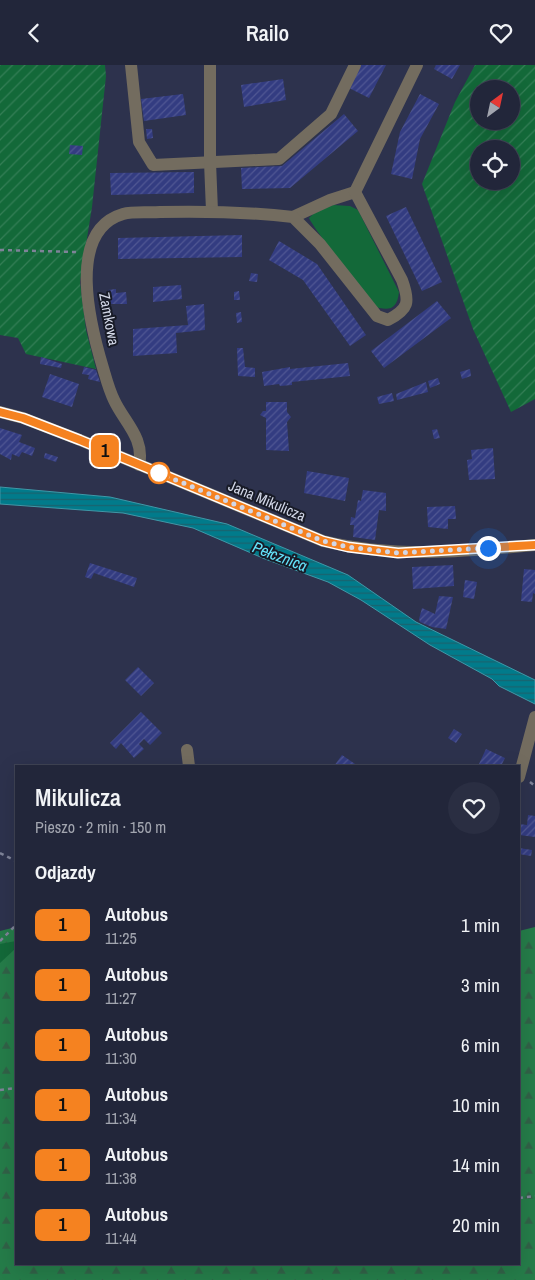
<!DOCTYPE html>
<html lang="pl">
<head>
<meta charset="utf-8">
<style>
  body { margin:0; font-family:"Archivo Narrow",sans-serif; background:#2a2e42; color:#f1f3f6; height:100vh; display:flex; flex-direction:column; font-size:19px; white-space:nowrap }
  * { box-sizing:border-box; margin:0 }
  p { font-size:16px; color:#a2a5af }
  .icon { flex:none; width:28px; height:28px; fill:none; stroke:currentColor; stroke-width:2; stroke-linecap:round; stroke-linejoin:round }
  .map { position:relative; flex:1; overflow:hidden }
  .details { position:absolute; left:15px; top:700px; width:505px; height:500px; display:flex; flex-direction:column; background:#22263a; border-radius:0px; box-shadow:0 5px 20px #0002,0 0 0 1px #3f4354 }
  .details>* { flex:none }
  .badge { padding:0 10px; border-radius:8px; font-size:18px; line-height:32px }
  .needle { width:32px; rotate:33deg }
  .tools { position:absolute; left:470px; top:15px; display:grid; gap:10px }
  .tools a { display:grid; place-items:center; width:50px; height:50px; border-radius:50%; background:#22263a; box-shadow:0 5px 20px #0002,0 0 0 1px #3f4354; font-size:25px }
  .you { position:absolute; width:25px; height:25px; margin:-12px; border:4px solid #fff; border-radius:50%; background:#1a73e8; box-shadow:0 0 0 8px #1a73e833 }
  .map>.badge { position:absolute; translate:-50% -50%; box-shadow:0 0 0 2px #fff }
  h2 { padding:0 20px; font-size:19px; line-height:45px }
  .round { display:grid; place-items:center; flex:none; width:52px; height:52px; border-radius:26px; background:#2a2e42 }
  .headline { display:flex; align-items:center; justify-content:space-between; height:85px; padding:0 20px }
  h1 { font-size:24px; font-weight:600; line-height:38px }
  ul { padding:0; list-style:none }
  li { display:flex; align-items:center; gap:15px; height:60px; padding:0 20px }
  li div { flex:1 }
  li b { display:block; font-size:19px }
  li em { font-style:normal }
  li .badge { min-width:55px; font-weight:700; text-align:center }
  header { display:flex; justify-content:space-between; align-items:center; height:65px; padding:0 20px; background:#22263a; font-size:22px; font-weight:600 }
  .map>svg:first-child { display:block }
  .forest { fill:url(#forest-firs) }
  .park { fill:#136939 }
  .garden { fill:url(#garden-furrows); fill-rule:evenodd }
  .water { fill:url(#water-rules); stroke:#4097a7 }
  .building { fill:url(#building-hatch) }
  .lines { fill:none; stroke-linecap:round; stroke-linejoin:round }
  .path { stroke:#7e8398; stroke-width:2.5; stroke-dasharray:4 4; stroke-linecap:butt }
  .minor { stroke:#736c5f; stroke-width:12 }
  .line-casing { stroke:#fff; stroke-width:11 }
  .line { stroke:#f58220; stroke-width:8 }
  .walk { stroke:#d2d7e7; stroke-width:5; stroke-dasharray:0 9 }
  .stop-dot { fill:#fff; stroke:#f58220; stroke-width:2.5 }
  .labels { text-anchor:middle; stroke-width:4; stroke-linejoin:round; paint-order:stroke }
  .street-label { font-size:15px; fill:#d2d7e7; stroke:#181b27 }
  .water-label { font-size:16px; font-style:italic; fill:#64e4fb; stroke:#181b27 }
</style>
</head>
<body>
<header><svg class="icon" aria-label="back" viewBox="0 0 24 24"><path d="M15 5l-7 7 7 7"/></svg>Railo<svg class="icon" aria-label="heart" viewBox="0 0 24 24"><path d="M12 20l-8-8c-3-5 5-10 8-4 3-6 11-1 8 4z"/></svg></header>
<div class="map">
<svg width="535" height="1215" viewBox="0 0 535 1215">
  <defs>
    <pattern id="forest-firs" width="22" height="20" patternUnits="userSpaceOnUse" patternTransform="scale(1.25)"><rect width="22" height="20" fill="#257c49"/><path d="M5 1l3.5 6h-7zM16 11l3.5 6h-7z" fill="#316147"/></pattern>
    <pattern id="garden-furrows" width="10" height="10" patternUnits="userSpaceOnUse" patternTransform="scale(1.25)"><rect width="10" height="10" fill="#136939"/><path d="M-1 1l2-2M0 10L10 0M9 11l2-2" fill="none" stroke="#347e56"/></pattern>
    <pattern id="water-rules" width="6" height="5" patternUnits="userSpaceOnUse" patternTransform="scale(1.25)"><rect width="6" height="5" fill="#017b8b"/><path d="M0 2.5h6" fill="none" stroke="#1a636f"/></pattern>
    <pattern id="building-hatch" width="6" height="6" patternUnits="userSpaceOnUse" patternTransform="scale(1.25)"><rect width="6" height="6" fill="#333c81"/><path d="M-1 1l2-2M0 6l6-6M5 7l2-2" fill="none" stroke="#505793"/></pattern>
  </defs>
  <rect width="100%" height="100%" fill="#2d324d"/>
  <polygon class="forest" points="16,862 16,1199 519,1199 519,866 535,862 535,1215 0,1215 0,866"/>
  <g class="park">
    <path d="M 333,140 L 350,141 L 358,145 L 399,227 C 397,246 388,246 372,241 C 364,229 310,158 309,153 L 314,148 Z"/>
    <polygon points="16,876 16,883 0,898 0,879"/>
  </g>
  <g class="garden">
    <polygon points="0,0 105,0 106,11 92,142 80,217 86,265 96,304 26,289 18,273 0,270"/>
    <path d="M 475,0 L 535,0 L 535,334 L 511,347 L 473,264 L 422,119 L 455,37 ZM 479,24 L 511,24 L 511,56 L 479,56 ZM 479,84 L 511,84 L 511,116 L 479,116 Z"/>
  </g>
  <polygon class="water" points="0,422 110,432 227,459 348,510 416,557 535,615 535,639 499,621 492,614 430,580 361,535 328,517 265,494 193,463 123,448 0,439"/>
  <g class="building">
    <polygon points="361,0 386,0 369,33 349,23"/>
    <polygon points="436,0 460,0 452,14 434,4"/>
    <polygon points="283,14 286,35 244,42 241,20"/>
    <polygon points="183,29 186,50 144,56 141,34"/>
    <polygon points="420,29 439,39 420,74 412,114 391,109 400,67"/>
    <polygon points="344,49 358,66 290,123 242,124 241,103 282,101"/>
    <polygon points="146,64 152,64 153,73 147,74"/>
    <polygon points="70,80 83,81 82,90 69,89"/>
    <polygon points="194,107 194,128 111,130 110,108"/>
    <polygon points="406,142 442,217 422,226 386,151"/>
    <polygon points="242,170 242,192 118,194 118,173"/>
    <polygon points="279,176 317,199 366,270 350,281 303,215 269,195"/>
    <polygon points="251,208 258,209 257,217 249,216"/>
    <polygon points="181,220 182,234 153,237 153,222"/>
    <polygon points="116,224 116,228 126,227 127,239 108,239 108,225"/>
    <polygon points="239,226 240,235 234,235 234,227"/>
    <polygon points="437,236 451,253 384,303 371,286"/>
    <polygon points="204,239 205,265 176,268 177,288 133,291 133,264 188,260 186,241"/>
    <polygon points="241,247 242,257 237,258 236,248"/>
    <polygon points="237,283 243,283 245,302 255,303 255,312 238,311"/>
    <polygon points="41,292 62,299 61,303 40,299"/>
    <polygon points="348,298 350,311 292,317 292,320 280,321 279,319 264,321 262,307 290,302 290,304"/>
    <polygon points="84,302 96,305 100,317 88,314 89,310 82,309"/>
    <polygon points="470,304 471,311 462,314 460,307"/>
    <polygon points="50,309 79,319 72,342 42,332"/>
    <polygon points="438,313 440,319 430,323 428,316"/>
    <polygon points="426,317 428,327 397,335 396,329"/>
    <polygon points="392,328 394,336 379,339 377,332"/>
    <polygon points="266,337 287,337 287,347 291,352 287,357 289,386 266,385 266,353 260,350 263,346 266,346"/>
    <polygon points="0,363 22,370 19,377 35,383 32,391 22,387 19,392 12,389 11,395 0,389"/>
    <polygon points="437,364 440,373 434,374 432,365"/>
    <polygon points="493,383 495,414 469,415 467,395 472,394 471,385"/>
    <polygon points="45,388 58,392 56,397 44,393"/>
    <polygon points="307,406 349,413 345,436 304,428"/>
    <polygon points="363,425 386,428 386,446 379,445 375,475 353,472 354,460 350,460 351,452 355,453 358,435 361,436"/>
    <polygon points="455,441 456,454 448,454 448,464 428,462 427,442"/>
    <polygon points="90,498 137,513 134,522 94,508 91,514 85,512"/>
    <polygon points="453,500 454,521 413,524 412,502"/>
    <polygon points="524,504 535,505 535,529 533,528 532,537 521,536"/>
    <polygon points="465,515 477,517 474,534 463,532"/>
    <polygon points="439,531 453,532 446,564 432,562 420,557 419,554 422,543 435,549"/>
    <polygon points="138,602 154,618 141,631 125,615"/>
    <polygon points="141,647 162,668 150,680 144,674 139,679 144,684 134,693 121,678 116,684 110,678"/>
    <polygon points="454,664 462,669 456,678 448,673"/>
    <polygon points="486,684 505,693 501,701 478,701"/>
    <polygon points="342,690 358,701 334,701"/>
    <polygon points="528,750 535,751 535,772 519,770 519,759 527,760"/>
    <polygon points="519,783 532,785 531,791 519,789"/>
  </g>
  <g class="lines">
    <g class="path">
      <polyline points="0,185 76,187"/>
      <polyline points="530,717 535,721"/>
      <polyline points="0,788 16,796"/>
      <polyline points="0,876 16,860"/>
      <polyline points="0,1025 16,1023"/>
      <polyline points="519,1133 535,1131"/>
    </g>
    <g class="minor">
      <polyline points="131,0 139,77 153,100 279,94 331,49 355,0"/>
      <polyline points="210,0 210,97 212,146"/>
      <polyline points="293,152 330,135 355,127"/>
      <path d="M 0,347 L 23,353 L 80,375 L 323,476 C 393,493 464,487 535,480"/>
      <path d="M 139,400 C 145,373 124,357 114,335 C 109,325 106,313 103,303 C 91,263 65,166 123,149 C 134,146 149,148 160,147 C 205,146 249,147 293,152 L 320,179 L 377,251 L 388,255 C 409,244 410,237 402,215 L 355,127 L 417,0"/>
      <polyline points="187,685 189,701"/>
      <polyline points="519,712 535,652"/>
    </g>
  </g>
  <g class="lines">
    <g class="line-casing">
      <polyline id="line" points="0,347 23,353 80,375 323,476 348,482 398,488 535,480"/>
    </g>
    <use href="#line" class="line"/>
    <polyline class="walk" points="159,408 323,476 348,482 398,488 488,483"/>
  </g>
  <circle class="stop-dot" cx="159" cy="408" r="10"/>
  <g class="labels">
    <g class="street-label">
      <text transform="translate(109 254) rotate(79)" y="5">Zamkowa</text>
      <text transform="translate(267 436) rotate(23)" y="5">Jana Mikulicza</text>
    </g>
    <g class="water-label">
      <text transform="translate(280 491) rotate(21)" y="6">Pełcznica</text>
    </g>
  </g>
</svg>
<div class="tools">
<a><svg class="needle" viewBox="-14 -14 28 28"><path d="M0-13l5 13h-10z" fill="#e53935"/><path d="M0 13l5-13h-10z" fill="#a2a5af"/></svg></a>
<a><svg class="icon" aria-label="locate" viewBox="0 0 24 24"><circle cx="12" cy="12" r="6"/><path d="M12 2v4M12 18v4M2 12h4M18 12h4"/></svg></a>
</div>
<div class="you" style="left:488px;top:483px"></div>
<b class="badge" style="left:105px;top:386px;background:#f58220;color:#111">1</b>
<section class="details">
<div class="headline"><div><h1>Mikulicza</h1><p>Pieszo · 2 min · 150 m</p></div><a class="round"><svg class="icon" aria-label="heart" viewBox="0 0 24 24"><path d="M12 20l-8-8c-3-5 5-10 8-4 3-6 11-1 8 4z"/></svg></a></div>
<h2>Odjazdy</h2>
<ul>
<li><span class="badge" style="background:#f58220;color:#111">1</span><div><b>Autobus</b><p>11:25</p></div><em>1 min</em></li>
<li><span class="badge" style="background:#f58220;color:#111">1</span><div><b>Autobus</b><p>11:27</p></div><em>3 min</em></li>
<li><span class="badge" style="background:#f58220;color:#111">1</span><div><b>Autobus</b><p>11:30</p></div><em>6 min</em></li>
<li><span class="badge" style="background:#f58220;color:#111">1</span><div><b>Autobus</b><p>11:34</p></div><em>10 min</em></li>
<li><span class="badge" style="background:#f58220;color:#111">1</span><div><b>Autobus</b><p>11:38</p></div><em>14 min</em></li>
<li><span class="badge" style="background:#f58220;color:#111">1</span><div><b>Autobus</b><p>11:44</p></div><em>20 min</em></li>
</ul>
</section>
</div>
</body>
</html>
